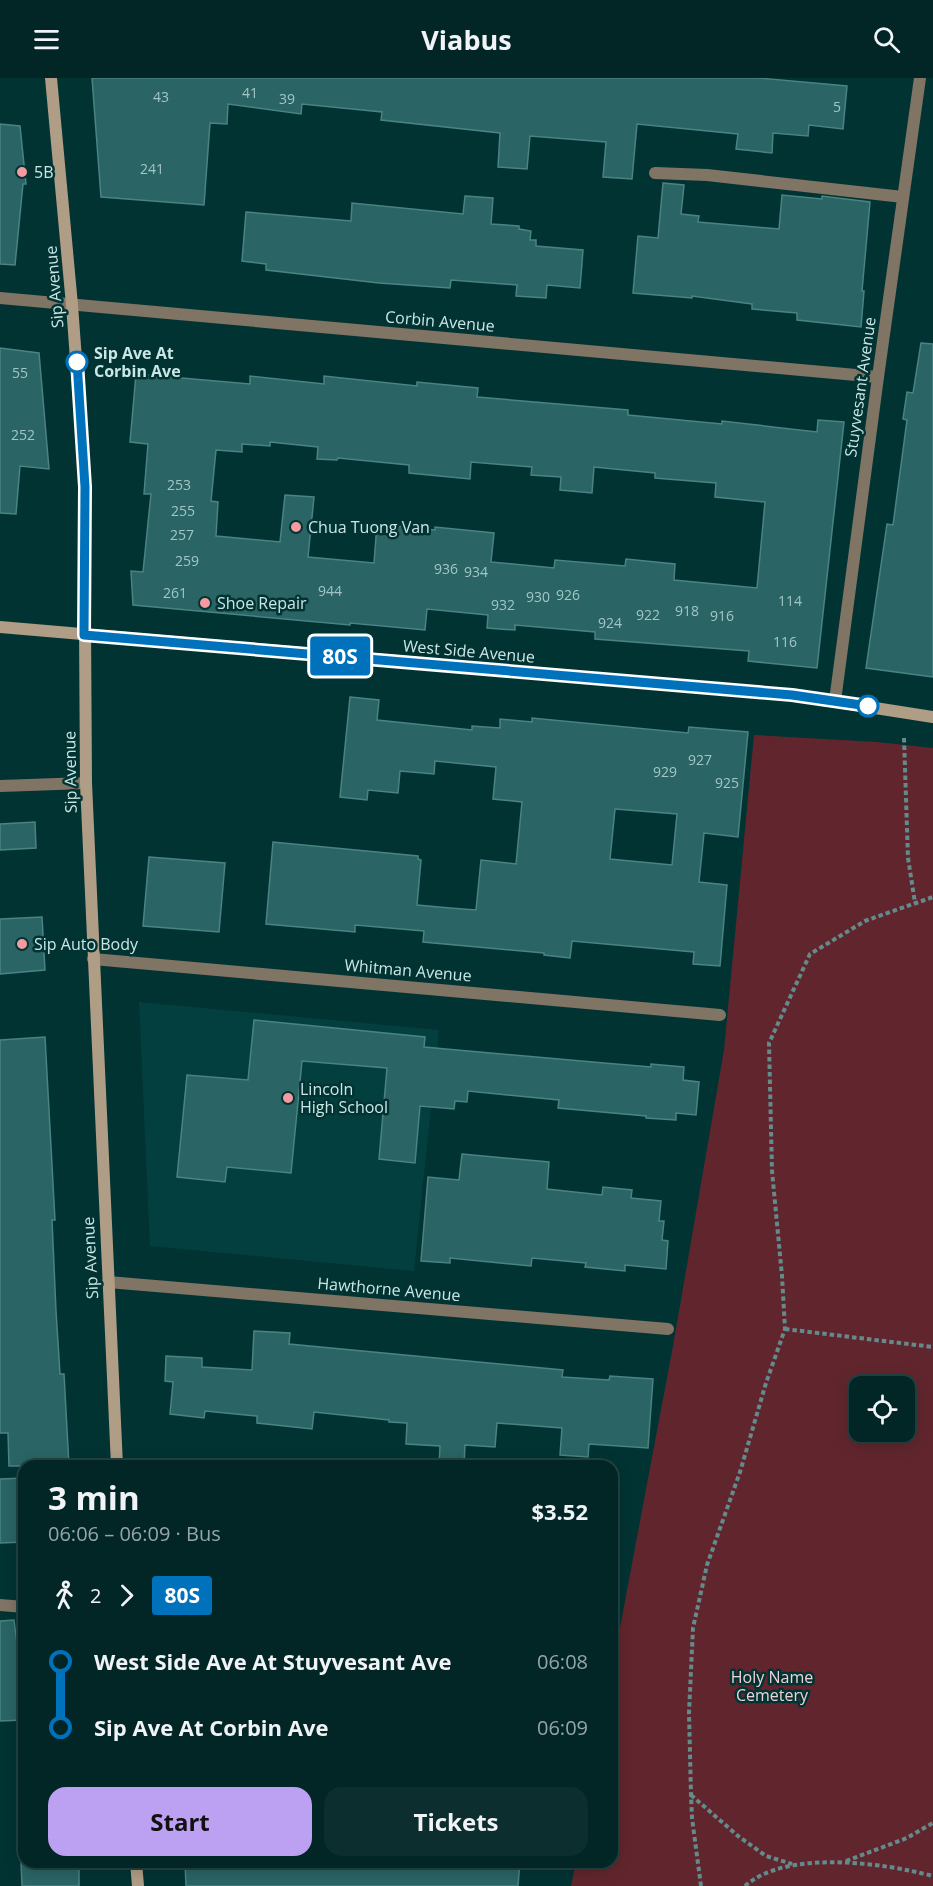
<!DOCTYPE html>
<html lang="en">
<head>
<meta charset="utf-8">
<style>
  body { margin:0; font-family:"Open Sans",sans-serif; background:#0c2e2e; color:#f1f3f6; height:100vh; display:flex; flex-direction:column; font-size:22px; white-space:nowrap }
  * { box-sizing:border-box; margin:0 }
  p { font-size:20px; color:#96a5a7 }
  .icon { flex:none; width:33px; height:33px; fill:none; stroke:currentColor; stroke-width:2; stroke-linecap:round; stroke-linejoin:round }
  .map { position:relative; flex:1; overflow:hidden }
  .side { position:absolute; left:18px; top:1382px; width:600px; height:408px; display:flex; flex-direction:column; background:#022626; border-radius:18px; box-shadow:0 3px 15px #0003,0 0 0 2px #234343 }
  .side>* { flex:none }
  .badge { padding:0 12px; border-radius:4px; font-size:21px; line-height:39px }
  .tools { position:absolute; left:849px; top:1298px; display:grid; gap:12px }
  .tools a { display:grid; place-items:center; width:66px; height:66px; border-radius:12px; background:#022626; box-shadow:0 3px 15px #0003,0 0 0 2px #234343; font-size:30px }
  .map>.badge { position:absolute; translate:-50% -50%; box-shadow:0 0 0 3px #fff }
  .legs { display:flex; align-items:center; gap:9px; height:66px; padding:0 30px; font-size:20px }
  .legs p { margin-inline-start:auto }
  .headline { display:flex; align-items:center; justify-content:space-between; height:102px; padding:0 30px }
  h1 { font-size:33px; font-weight:700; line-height:45px }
  .action { display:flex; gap:12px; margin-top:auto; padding:12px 30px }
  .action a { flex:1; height:69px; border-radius:18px; background:#bca0f2; color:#111; font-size:24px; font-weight:700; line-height:69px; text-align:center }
  .action a+a { background:#0c2e2e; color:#f1f3f6 }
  ul { padding:0 30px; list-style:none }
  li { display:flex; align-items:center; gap:21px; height:66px; font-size:22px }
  li i { display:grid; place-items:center; width:9px; height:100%; margin:0 8px; background:currentColor }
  li i::after { content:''; width:15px; height:15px; margin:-8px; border:4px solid; border-radius:50%; background:#022626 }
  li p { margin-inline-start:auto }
  li:first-child i { background:linear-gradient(#0000 50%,currentColor 0) }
  li:last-child i { background:linear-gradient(currentColor 50%,#0000 0) }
  header { display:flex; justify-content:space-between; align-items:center; height:78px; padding:0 30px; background:#022626; font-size:27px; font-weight:700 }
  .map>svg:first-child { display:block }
  .built { fill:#043f3f }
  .green { fill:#61262d; fill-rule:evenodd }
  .building { fill:#2a6464; stroke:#4a8383; stroke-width:1.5; fill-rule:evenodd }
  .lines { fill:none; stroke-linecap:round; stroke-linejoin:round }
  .path { stroke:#648b8b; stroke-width:4; stroke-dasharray:4.5 3; stroke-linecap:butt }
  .lane { stroke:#807465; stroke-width:12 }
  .street { stroke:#807465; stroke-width:12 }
  .secondary { stroke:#b09d85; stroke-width:12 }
  .line-1-casing { stroke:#fff; stroke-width:14 }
  .line-1 { stroke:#0072bc; stroke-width:9 }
  .poi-dot { fill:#f49aa1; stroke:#023333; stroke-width:2 }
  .stop-1-dot { fill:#fff; stroke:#0072bc; stroke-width:3 }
  .labels { text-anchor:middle; stroke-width:5; stroke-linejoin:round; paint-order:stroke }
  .number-label { font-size:14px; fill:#a2c6c6 }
  .poi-label { font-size:16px; fill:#cae7e6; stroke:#023333; text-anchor:start }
  .street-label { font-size:16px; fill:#cae7e6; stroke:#023333 }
  .stop-label { font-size:16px; font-weight:bold; fill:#cae7e6; stroke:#023333; text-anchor:start }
  .park-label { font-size:16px; fill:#efd2d4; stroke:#023333 }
</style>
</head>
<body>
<header><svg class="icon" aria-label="menu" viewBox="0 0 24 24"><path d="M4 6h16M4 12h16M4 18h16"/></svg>Viabus<svg class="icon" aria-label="search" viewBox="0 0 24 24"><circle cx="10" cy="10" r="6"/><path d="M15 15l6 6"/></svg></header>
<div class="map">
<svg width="933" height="1808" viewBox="0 0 933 1808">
  <rect width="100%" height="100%" fill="#023333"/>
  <polygon class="built" points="139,924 439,952 414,1193 150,1168"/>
  <path class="green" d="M 754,657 L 877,664 L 933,670 L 933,1808 L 571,1808 L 576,1784 L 612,1784 L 612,1592 L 673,1268 L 724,972 ZM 860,1308 L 904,1308 L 904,1353 L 860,1353 Z"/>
  <g class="building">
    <polygon points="92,0 758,0 847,8 843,51 809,47 808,58 773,55 772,75 736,71 738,56 637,46 632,101 603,99 606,64 530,58 527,91 498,89 500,55 381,42 382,34 302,26 301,36 228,26 227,46 210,45 204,127 101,119"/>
    <polygon points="0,46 20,48 26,106 23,106 15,187 0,186"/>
    <polygon points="663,105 684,107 681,136 699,138 698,144 779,151 782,117 822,121 822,118 870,124 862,213 864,213 861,249 797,242 797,235 752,231 752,226 692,218 692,220 633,215 638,158 658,160"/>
    <polygon points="465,118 493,120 491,146 519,148 519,151 531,153 530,162 536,162 536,168 583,172 580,210 547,207 546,220 516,218 517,207 451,202 450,210 379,205 266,192 266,186 242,183 246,134 351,143 352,125 463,136"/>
    <polygon points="921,265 933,266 933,599 866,590 887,446 893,447 907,342 903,341 907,314 913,315"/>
    <polygon points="0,270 39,275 49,391 20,388 16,436 0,435"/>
    <path d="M 136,296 L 250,306 L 250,298 L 324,306 L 324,298 L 417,308 L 417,304 L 478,310 L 477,319 L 628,332 L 628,337 L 722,346 L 722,343 L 817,354 L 818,342 L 844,344 L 817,590 L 748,583 L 749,573 L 595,561 L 595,554 L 515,547 L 515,552 L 487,550 L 488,537 L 427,531 L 425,552 L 350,545 L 350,547 L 133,527 L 131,493 L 143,494 L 151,416 L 144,416 L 148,366 L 130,364 ZM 270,364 L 318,369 L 317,381 L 337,382 L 338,380 L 409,387 L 409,395 L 470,401 L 471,384 L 532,389 L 531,397 L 561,399 L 560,412 L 592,415 L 594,389 L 655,395 L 655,400 L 716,405 L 715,419 L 765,424 L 757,510 L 674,502 L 675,486 L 626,481 L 625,488 L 555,482 L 554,490 L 491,484 L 494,455 L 435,449 L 435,452 L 377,446 L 374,485 L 308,479 L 314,419 L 285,417 L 280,464 L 216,458 L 218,424 L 211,423 L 216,372 L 242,374 L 242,366 L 270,368 Z"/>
    <path d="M 350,619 L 379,622 L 377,642 L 472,652 L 472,648 L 500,650 L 500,641 L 532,644 L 532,640 L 688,655 L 689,649 L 748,654 L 738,759 L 704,755 L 699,804 L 727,807 L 720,888 L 693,886 L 694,874 L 572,863 L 570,880 L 544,877 L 544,875 L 423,864 L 424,853 L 355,847 L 355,854 L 266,846 L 273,764 L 418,778 L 418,781 L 421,782 L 417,827 L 450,830 L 476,832 L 481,782 L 516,786 L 522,724 L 493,721 L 496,689 L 435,683 L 434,696 L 400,693 L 398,715 L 368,712 L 367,722 L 340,719 ZM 615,731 L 677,736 L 672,787 L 610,781 Z"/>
    <polygon points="35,744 36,770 0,772 0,746"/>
    <polygon points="149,779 225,785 219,854 143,848"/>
    <polygon points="42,839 45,892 0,896 0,841"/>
    <polygon points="254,942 425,959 424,969 604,985 651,989 651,986 684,989 683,1002 699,1004 696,1037 676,1035 676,1042 646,1040 646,1038 558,1030 559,1022 468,1013 467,1024 455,1023 454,1031 420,1028 415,1085 379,1081 387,990 302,983 291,1095 227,1089 225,1104 177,1099 187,997 248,1002"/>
    <polygon points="45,959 55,1142 52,1142 56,1233 60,1296 64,1296 69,1388 9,1388 8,1355 0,1355 0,962"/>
    <polygon points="462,1076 549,1084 547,1111 602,1117 603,1109 632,1112 631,1120 661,1123 659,1143 664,1143 662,1162 668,1163 666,1191 625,1187 625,1193 585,1189 586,1185 532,1180 531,1188 450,1180 450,1185 421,1183 428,1099 459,1102"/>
    <polygon points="254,1253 290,1255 289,1266 563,1292 562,1299 609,1302 610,1298 653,1301 648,1370 589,1366 588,1379 560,1377 562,1350 497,1345 495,1369 465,1367 464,1388 439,1388 440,1368 406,1366 407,1345 389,1344 389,1342 314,1334 312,1351 257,1345 257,1338 205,1333 204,1340 170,1336 173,1304 165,1303 166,1278 202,1280 202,1289 252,1292"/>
    <polygon points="24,1400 24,1464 0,1465 0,1401"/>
    <polygon points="14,1542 19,1582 24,1582 24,1642 0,1643 0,1543"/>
    <polygon points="21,1784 79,1784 79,1808 22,1808"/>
    <polygon points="185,1784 520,1784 518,1808 186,1808"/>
  </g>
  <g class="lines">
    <g class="path">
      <polyline points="904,660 908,780 915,825"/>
      <polyline points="785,1251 933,1269"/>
      <polyline points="691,1717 738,1758 766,1778 792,1786"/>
      <polyline points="846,1783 907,1760 933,1745"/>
      <polyline points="701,1808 692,1740 691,1717 689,1635 693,1550 707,1487 740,1394 766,1305 785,1251 782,1198 772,1093 769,965 810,876 865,843 933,819"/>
      <path d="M 745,1808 C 787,1771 883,1785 933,1798"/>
    </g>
    <g class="lane">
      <polyline points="655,95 707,97 903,119"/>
      <polyline points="0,708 86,705"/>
    </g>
    <g class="street">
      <polyline points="0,220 878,299"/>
      <polyline points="835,623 878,299 920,0"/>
      <polyline points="93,881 720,937"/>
      <polyline points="108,1204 668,1251"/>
      <polyline points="0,1527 24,1529"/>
    </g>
    <g class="secondary">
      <polyline points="51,0 72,227 84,390 86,705 117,1388"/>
      <polyline points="0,549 792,617 933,639"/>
      <polyline points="136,1784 138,1808"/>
    </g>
  </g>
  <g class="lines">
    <g class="line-1-casing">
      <polyline id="line-1" points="77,284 85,409 84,557 792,617 868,628"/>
    </g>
    <use href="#line-1" class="line-1"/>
  </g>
  <g class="poi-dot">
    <circle cx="22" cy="94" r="6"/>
    <circle cx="296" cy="449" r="6"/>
    <circle cx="205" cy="525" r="6"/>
    <circle cx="22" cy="866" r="6"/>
    <circle cx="288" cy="1020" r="6"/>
  </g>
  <g class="stop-1-dot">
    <circle cx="77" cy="284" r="10"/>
    <circle cx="868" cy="628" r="10"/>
  </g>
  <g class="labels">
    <g class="number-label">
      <text x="250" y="20">41</text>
      <text x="161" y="24">43</text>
      <text x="287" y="26">39</text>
      <text x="837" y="34">5</text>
      <text x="152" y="96">241</text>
      <text x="20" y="300">55</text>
      <text x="23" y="362">252</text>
      <text x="179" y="412">253</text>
      <text x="183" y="438">255</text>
      <text x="182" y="462">257</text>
      <text x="187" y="488">259</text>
      <text x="446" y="496">936</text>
      <text x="476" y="499">934</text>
      <text x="330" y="518">944</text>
      <text x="175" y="520">261</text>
      <text x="568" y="522">926</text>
      <text x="538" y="524">930</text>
      <text x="790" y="528">114</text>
      <text x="503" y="532">932</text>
      <text x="687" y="538">918</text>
      <text x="648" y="542">922</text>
      <text x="722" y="543">916</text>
      <text x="610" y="550">924</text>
      <text x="785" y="569">116</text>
      <text x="700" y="687">927</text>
      <text x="665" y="699">929</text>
      <text x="727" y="710">925</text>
    </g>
    <g class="poi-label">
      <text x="34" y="100">5B</text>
      <text x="308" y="455">Chua Tuong Van</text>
      <text x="217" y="531">Shoe Repair</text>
      <text x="34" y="872">Sip Auto Body</text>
      <text x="300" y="1017">Lincoln<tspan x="300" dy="18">High School</tspan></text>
    </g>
    <g class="street-label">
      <text transform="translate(54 209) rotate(-95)" y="6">Sip Avenue</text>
      <text transform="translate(440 243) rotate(5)" y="6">Corbin Avenue</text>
      <text transform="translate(860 309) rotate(-82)" y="6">Stuyvesant Avenue</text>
      <text transform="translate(469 573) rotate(5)" y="6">West Side Avenue</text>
      <text transform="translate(70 694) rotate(-91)" y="6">Sip Avenue</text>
      <text transform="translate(408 892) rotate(5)" y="6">Whitman Avenue</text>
      <text transform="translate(90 1180) rotate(-93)" y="6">Sip Avenue</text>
      <text transform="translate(389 1211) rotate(5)" y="6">Hawthorne Avenue</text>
    </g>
    <g class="stop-label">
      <text x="94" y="281">Sip Ave At<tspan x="94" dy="18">Corbin Ave</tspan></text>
    </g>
    <g class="park-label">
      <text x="772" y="1605">Holy Name<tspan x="772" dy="18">Cemetery</tspan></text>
    </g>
  </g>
</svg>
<div class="tools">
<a><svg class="icon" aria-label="locate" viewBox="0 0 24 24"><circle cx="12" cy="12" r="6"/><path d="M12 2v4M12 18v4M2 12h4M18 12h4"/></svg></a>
</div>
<b class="badge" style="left:340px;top:578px;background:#0072bc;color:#fff">80S</b>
<section class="side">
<div class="headline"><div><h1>3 min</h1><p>06:06 – 06:09 · Bus</p></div><b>$3.52</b></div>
<div class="legs"><svg class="icon" aria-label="walk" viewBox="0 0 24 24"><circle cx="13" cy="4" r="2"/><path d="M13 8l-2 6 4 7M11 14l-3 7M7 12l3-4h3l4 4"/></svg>2<svg class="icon" aria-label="forward" viewBox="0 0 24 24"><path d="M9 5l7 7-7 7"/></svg><b class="badge" style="background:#0072bc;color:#fff">80S</b></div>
<ul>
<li><i style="color:#0072bc"></i><b>West Side Ave At Stuyvesant Ave</b><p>06:08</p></li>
<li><i style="color:#0072bc"></i><b>Sip Ave At Corbin Ave</b><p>06:09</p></li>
</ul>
<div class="action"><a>Start</a><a>Tickets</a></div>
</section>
</div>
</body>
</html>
